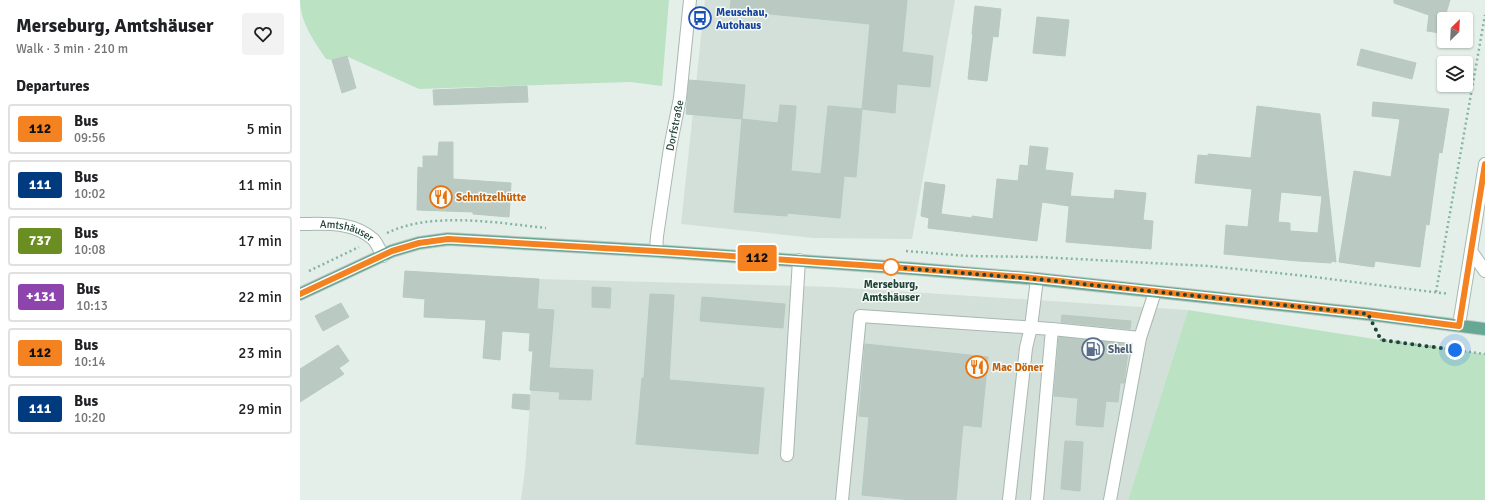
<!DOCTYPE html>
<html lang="en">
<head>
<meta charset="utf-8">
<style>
  body { margin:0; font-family:Signika,sans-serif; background:#f2f2f2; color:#202124; height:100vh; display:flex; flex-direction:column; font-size:15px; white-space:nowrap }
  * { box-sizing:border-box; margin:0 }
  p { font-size:13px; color:#757577 }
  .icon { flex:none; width:22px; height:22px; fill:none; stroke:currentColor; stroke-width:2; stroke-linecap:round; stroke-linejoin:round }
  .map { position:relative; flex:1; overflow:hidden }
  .details { display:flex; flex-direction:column; background:#fff; width:300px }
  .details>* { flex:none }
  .badge { padding:0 8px; border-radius:3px; font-size:14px; line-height:26px }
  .needle { width:26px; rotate:24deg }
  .fabs { position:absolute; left:1137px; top:12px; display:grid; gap:8px }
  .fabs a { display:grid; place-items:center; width:36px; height:36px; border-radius:4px; background:#fff; box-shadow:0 1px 3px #0004; font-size:20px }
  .you { position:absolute; width:20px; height:20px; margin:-10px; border:3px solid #fff; border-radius:50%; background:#1a73e8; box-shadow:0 0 0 6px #1a73e833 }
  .map>.badge { position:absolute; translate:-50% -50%; box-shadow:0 0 0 2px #fff }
  h2 { padding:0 16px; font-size:15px; line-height:36px }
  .round { display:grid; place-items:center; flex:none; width:42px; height:42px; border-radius:4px; background:#f2f2f2 }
  .head { display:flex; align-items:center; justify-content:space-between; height:68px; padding:0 16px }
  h1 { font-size:19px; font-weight:700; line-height:30px }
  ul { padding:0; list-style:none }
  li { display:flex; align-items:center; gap:12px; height:50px; margin:0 8px 6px; padding:0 8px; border:2px solid #e0e0e0; border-radius:4px }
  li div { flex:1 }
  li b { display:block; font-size:15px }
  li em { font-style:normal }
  li .badge { min-width:44px; font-weight:700; text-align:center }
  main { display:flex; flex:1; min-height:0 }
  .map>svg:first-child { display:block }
  .built { fill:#d3dfd9 }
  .green { fill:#bce2c4 }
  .building { fill:#bacac3; stroke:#b6cac1; fill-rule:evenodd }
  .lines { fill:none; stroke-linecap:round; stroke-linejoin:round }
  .minor-casing { stroke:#a7b8b1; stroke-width:14 }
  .major-casing { stroke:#c1cac7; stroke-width:14 }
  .path { stroke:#83b5a2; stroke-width:2.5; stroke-dasharray:2 3; stroke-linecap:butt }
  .minor { stroke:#fff; stroke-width:12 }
  .major { stroke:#66a893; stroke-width:12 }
  .line-casing { stroke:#fff; stroke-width:9 }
  .line { stroke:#f58220; stroke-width:6 }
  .walk { stroke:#224338; stroke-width:4; stroke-dasharray:0 7.2 }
  .stop-dot { fill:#fff; stroke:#f58220; stroke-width:2 }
  .labels { text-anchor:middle; stroke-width:3; stroke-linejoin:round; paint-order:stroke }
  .transit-label { font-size:11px; font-weight:bold; fill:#164399; stroke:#f6fbf8; text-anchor:start }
  .street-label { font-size:11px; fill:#224338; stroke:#f6fbf8 }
  .food-label { font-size:11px; font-weight:bold; fill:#c56008; stroke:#f6fbf8; text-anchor:start }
  .stop-label { font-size:11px; font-weight:bold; fill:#224338; stroke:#f6fbf8 }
  .service-label { font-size:11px; font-weight:bold; fill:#4e5e75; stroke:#f6fbf8; text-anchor:start }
</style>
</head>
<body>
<main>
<section class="details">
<div class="head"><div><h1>Merseburg, Amtshäuser</h1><p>Walk · 3 min · 210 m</p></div><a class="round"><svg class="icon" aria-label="heart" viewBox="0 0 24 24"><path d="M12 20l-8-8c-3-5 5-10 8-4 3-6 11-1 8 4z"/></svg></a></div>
<h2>Departures</h2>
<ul>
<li><span class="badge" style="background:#f58220;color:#111">112</span><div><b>Bus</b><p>09:56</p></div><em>5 min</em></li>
<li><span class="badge" style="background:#003b80;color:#fff">111</span><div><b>Bus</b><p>10:02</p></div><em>11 min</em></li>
<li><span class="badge" style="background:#6b8e23;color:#fff">737</span><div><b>Bus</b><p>10:08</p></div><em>17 min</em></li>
<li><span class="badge" style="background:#8e44ad;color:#fff">+131</span><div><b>Bus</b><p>10:13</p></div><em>22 min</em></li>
<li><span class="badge" style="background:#f58220;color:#111">112</span><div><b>Bus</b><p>10:14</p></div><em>23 min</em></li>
<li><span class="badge" style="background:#003b80;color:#fff">111</span><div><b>Bus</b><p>10:20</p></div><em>29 min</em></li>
</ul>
</section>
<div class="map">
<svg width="1185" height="500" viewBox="0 0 1185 500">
  <rect width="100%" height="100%" fill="#e5efea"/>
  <g class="built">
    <polygon points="405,0 655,0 612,239 513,238 381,224"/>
    <polygon points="239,279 533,287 888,310 828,500 221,500 225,470"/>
  </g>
  <g class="green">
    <path d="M 0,0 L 369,0 L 362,86 L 330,82 L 119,89 L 46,56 L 32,60 L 26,59 C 14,41 0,22 0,0 Z"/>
    <polygon points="888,310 1081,340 1185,354 1185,500 828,500"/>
  </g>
  <g class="building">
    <polygon points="431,0 607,0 602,52 633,56 630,87 597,84 595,113 562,109 570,24 430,10"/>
    <polygon points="1094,0 1150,0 1140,33 1127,31 1129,15 1094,3"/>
    <polygon points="675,6 701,9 698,37 693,36 687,81 668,79 673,34 672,34"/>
    <polygon points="737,17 769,20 765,56 733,53"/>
    <polygon points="1144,32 1144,41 1163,41 1163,44 1143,41"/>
    <polygon points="1061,49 1116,63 1112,79 1057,65"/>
    <polygon points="47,56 56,88 42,93 32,60"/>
    <polygon points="389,80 445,85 442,119 386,114"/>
    <polygon points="227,86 228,102 134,105 133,90"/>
    <polygon points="1073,102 1149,109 1142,153 1139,152 1129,225 1126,224 1120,267 1075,261 1074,267 1039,262 1054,171 1091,177 1100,119 1072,116"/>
    <polygon points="480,105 496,106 491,171 521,174 528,106 562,109 556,177 544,176 540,218 487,213 487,216 434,212 442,119 478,123"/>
    <path d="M 957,106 L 1020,114 L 1036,262 L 1032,261 L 1031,263 L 998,261 L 924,254 L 926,225 L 948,227 L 952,189 L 895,183 L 898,155 L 908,156 L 908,154 L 951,158 ZM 981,192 L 1022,196 L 1018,233 L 990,231 L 990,223 L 978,222 Z"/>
    <polygon points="139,142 153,142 153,179 211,183 209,217 173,214 173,212 117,210 118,167 123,168 123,156 138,156"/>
    <polygon points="730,146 748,148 745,170 773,173 769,206 742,202 737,241 628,228 629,218 621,216 625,182 645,185 641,214 672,218 672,216 693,219 697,179 718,181 720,165 728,166"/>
    <polygon points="815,190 846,193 843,220 853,221 851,249 766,242 770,196 814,199"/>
    <polygon points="105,271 239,279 237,309 254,310 249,368 293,370 291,400 259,399 260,392 230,390 233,351 229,351 230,333 202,331 200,360 183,358 186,320 124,317 125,299 103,297"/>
    <polygon points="292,287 311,288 310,308 292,307"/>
    <polygon points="350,294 374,295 369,380 464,388 458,454 336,444 342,378 344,378"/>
    <polygon points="402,297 485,304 483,328 400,321"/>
    <polygon points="41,303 49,317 23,331 15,316"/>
    <polygon points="762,315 831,321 830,329 761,322"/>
    <polygon points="759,337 829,344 824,383 820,383 818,402 806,401 803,427 776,425 778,398 754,396"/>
    <polygon points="565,344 688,357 681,427 663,425 656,500 612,500 562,495 569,417 559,416"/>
    <polygon points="38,345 49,361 39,368 44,374 0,402 0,369"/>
    <polygon points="213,394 230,395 229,410 212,408"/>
    <polygon points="765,441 783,442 780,491 761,489"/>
  </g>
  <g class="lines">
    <g class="minor-casing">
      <g id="minor">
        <path id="s1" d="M 0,224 C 25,224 52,221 73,239 C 77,243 80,251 83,256"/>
        <path id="s2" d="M 356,251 L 357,236 L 370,148 L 380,98 L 390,0"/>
        <polyline points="1171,251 1185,271"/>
        <polyline points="1159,325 1185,164"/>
        <polyline points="752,329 840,338"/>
        <polyline points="487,455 499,260"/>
        <polyline points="542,500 560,316 752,329 737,500"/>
        <polyline points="709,500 726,348 731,327 737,279"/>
        <polyline points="810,500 840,338 855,292"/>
      </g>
    </g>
    <g class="major-casing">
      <polyline id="major" points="0,294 92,251 119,243 148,239 356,251 617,269 737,279 1067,314 1185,329"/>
    </g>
    <g class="path">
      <path d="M 87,233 C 132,211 198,223 246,228"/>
      <polyline points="606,251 668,256 739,257 908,266 1006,276 1149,294"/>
      <polyline points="9,271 59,247"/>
      <polyline points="1136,292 1185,15"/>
      <polyline points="1076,330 1081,340 1185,354"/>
    </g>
    <use href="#minor" class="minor"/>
    <use href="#major" class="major"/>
  </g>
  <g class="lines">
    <g class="line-casing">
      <polyline id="line" points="0,294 92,251 119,243 148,239 372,252 604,268 722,277 1068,314 1159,326 1185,164"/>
    </g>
    <use href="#line" class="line"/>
    <polyline class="walk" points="591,267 736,279 1068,314 1081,340 1155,350"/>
  </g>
  <defs>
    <g id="bus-ring" transform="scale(1.15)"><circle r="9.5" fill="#f6fbf8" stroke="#1a4fb4" stroke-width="1.5"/><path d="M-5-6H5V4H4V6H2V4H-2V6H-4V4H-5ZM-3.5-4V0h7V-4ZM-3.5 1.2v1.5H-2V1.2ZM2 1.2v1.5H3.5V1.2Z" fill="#1a4fb4"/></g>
    <g id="restaurant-ring" transform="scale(1.15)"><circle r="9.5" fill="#f6fbf8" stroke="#e8710a" stroke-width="1.5"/><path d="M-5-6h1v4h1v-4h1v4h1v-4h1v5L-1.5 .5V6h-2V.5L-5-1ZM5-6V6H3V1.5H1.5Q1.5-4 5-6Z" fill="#e8710a"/></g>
    <g id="fuel-ring" transform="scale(1.15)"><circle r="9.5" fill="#f6fbf8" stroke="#5c6f8a" stroke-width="1.5"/><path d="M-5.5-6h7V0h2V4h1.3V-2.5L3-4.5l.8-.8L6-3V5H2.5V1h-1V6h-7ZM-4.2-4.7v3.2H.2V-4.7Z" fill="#5c6f8a"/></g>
  </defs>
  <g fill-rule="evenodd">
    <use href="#bus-ring" x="400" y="18"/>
    <use href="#restaurant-ring" x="141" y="197"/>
    <use href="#fuel-ring" x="793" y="349"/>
    <use href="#restaurant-ring" x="677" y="367"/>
  </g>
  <circle class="stop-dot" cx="591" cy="267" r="8"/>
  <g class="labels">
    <g class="transit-label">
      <text x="416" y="16">Meuschau,<tspan x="416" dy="13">Autohaus</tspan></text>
    </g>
    <g class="street-label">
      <text dy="4" stroke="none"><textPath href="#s2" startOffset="127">Dorfstraße</textPath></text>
      <text dy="4" stroke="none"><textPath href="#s1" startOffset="48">Amtshäuser</textPath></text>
    </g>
    <g class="food-label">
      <text x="156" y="201">Schnitzelhütte</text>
      <text x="692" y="371">Mac Döner</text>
    </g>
    <g class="stop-label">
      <text x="591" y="288">Merseburg,<tspan x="591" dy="13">Amtshäuser</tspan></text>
    </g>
    <g class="service-label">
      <text x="808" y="353">Shell</text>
    </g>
  </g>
</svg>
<div class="fabs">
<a><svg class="needle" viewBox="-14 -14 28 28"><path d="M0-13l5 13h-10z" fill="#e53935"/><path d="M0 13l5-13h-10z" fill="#757577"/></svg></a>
<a><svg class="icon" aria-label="layers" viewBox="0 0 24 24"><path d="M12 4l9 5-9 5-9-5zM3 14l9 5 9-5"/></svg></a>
</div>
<div class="you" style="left:1155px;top:350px"></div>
<b class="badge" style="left:457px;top:258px;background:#f58220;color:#111">112</b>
</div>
</main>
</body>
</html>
